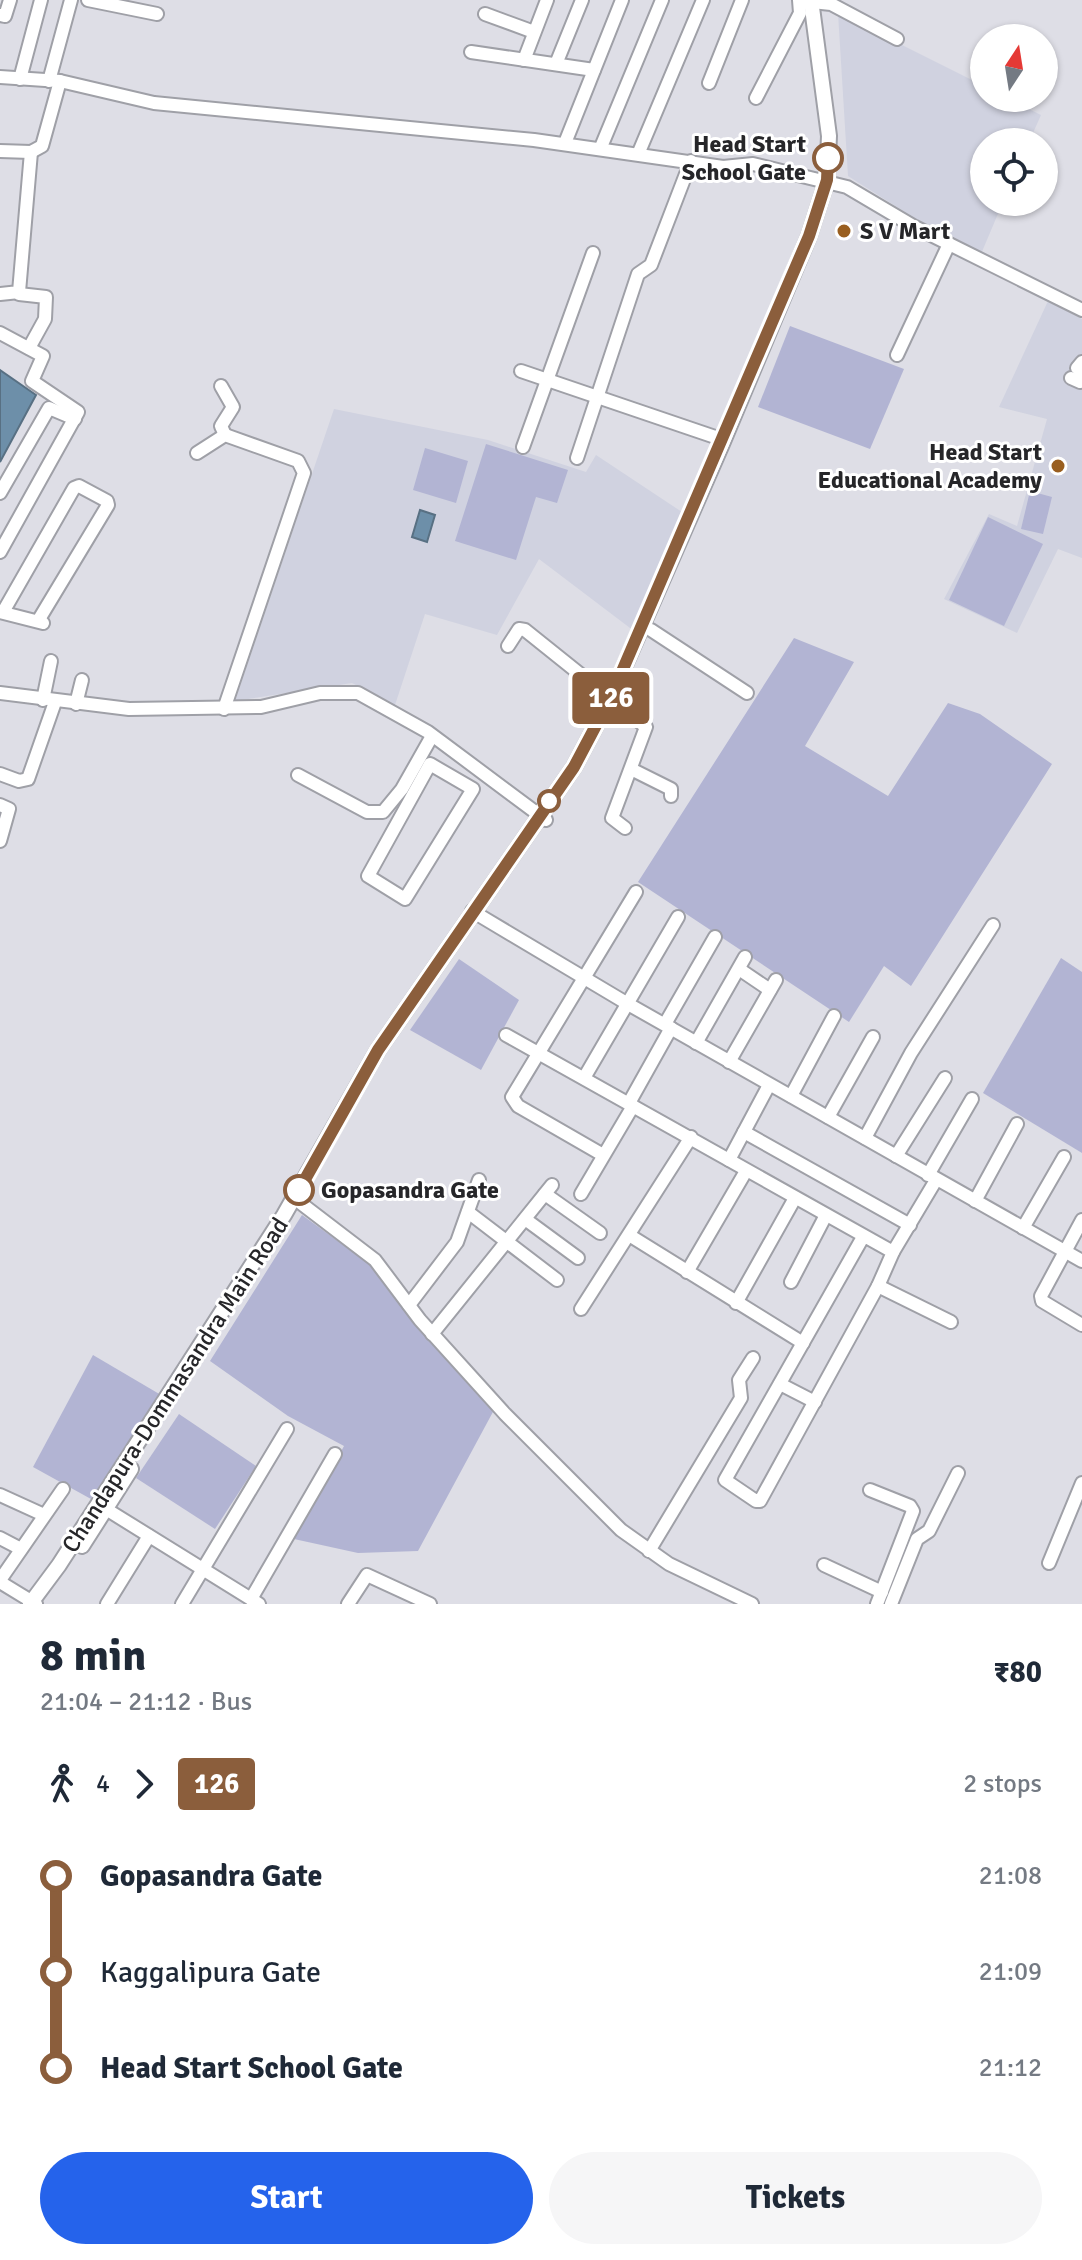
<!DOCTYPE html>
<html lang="en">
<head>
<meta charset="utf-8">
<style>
  body { margin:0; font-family:Signika,sans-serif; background:#f6f6f7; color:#1f2937; height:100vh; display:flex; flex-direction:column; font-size:30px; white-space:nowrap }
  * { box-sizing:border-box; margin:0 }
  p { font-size:26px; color:#747a83 }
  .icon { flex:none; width:44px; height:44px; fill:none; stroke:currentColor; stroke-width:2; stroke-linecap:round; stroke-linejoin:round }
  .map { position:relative; height:1604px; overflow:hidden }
  .sheet { display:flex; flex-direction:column; background:#fff; flex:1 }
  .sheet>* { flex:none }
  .badge { padding:0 16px; border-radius:6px; font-size:28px; line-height:52px }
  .needle { width:52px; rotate:12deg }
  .tools { position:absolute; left:970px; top:24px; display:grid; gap:16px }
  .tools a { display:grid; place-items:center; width:88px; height:88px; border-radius:50%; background:#fff; box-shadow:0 2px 6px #0004; font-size:40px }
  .map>.badge { position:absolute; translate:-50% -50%; box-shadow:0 0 0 4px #fff }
  .legs { display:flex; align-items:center; gap:12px; height:88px; padding:0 40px; font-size:26px }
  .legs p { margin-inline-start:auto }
  .overview { display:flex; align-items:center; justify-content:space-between; height:136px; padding:0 40px }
  h1 { font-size:44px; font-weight:800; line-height:60px }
  .primary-button { display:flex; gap:16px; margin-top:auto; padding:16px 40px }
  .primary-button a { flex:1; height:92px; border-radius:48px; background:#2563eb; color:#fff; font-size:32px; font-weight:800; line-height:92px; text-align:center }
  .primary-button a+a { background:#f6f6f7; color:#1f2937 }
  ul { padding:0 40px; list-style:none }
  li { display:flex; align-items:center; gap:28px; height:96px; font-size:30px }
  li i { display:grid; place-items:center; width:12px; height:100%; margin:0 10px; background:currentColor }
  li i::after { content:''; width:20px; height:20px; margin:-10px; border:6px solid; border-radius:50%; background:#fff }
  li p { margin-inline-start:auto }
  li:first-child i { background:linear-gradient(#0000 50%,currentColor 0) }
  li:last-child i { background:linear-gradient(currentColor 50%,#0000 0) }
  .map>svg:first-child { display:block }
  .built { fill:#d0d2e0 }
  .green { fill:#b2b4d3 }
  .water { fill:#6d8fa9; stroke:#587083; stroke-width:2 }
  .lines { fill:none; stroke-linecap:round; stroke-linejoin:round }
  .minor-casing { stroke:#9fa0a7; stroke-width:16 }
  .major-casing { stroke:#9fa0a7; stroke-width:18 }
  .minor { stroke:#fff; stroke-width:12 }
  .major { stroke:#fff; stroke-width:14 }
  .line-1-casing { stroke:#fff; stroke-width:18 }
  .line-1 { stroke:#8b5e3c; stroke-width:12 }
  .stop-1-dot { fill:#fff; stroke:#8b5e3c; stroke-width:4 }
  .poi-dot { fill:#995e1f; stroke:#fff; stroke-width:3 }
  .labels { text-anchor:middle; stroke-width:6; stroke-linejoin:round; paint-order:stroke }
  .stop-label { font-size:24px; font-weight:bold; fill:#262629; stroke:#fff; text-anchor:end }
  .poi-label { font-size:24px; font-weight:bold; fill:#262629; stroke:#fff; text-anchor:start }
  .street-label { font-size:24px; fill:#262629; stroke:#fff }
</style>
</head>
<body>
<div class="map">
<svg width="1082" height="1604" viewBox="0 0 1082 1604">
  <rect width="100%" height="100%" fill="#dedee6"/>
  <g class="built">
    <polygon points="838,13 984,86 984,98 1007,98 1041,115 1029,142 984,142 984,202 1003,202 981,254 933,230 848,176"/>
    <polygon points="1048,301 1082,319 1082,558 1058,549 1017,633 944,599 989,514 1017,526 1047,419 999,407"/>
    <polygon points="334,409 488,440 586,472 596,455 685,514 634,631 539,559 497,635 425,614 395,705 352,683 235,701"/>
  </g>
  <g class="green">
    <polygon points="790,326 904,369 870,449 758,407"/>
    <polygon points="486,444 568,470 557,503 536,497 516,560 455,541"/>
    <polygon points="425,448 468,461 456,503 413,490"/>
    <polygon points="1030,491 1052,497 1043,534 1021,529"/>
    <polygon points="988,517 1043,544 1004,626 949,600"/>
    <polygon points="794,638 854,662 805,746 888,796 948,703 980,714 1052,764 911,986 884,966 849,1022 638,882"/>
    <polygon points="1061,958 1082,972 1082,1153 983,1093"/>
    <polygon points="459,959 519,1000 481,1070 410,1030"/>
    <polygon points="302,1215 375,1268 494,1410 418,1551 358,1553 294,1539 344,1446 288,1416 210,1361"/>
    <polygon points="93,1355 161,1395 91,1499 33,1467"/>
    <polygon points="179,1414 256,1466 215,1529 136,1478"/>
  </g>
  <g class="water">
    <polygon points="0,370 36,395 0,462"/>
    <polygon points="420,510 435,515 427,542 412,537"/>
  </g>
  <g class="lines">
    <g class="minor-casing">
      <g id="minor">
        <polyline points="88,0 157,14"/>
        <polyline points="803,1 831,4 897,39"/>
        <polyline points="485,14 534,32"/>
        <polyline points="0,15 5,16 10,0"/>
        <polyline points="471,52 594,70"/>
        <polyline points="524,60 547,0"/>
        <polyline points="556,64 582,0"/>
        <polyline points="0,77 60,81 154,103 534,140 723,167 753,164 847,187 913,226 1082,310"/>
        <polyline points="20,79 41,0"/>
        <polyline points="49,81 71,0"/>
        <polyline points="709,83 742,0"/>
        <polyline points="756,98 800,13 799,0"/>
        <polyline points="565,143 622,0"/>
        <polyline points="601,147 662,0"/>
        <polyline points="0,151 31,152 42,146 60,81"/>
        <polyline points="639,152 703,0"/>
        <polyline points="0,294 19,292 31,152"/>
        <polyline points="19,294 46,297 45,319 29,348"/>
        <polyline points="0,333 43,356 32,381 78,412 0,552"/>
        <polyline points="897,355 949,244"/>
        <polyline points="1082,362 1077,368 1082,371"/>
        <polyline points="521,371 724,440"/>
        <polyline points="1071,378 1080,382 1082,377"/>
        <polyline points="221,386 233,407 221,426 225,435"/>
        <polyline points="523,447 593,253"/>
        <polyline points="197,453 225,435 298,461 304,473 224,709"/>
        <polyline points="577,458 638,274 651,265 691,161"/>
        <polyline points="0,493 49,408 75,419"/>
        <polyline points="0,612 43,623"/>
        <polyline points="3,612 74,488 79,486 107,501 108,505 38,621"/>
        <polyline points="651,630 747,693"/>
        <polyline points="508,646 519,629 525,630 646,727 612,818 625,828"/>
        <polyline points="0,693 129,709 261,707 320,693 358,693 428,732 546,820"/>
        <polyline points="43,700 51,661"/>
        <polyline points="76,704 82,680"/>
        <polygon points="430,764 473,789 405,899 368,876"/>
        <polyline points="631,769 671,789 671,796"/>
        <polyline points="0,774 19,781 28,779 55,702"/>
        <polyline points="298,775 367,812 383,812 402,789 432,736"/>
        <polyline points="0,805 9,809 0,841"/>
        <polyline points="472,911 628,1004 1082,1261"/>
        <polyline points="739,969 770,990"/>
        <polyline points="665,1024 715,937"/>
        <polyline points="506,1035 893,1252 878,1286 760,1501 756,1501 725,1480 863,1237"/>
        <polyline points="696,1043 745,957"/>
        <polyline points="729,1062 776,980"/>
        <polyline points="584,1078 678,917"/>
        <polyline points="791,1096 834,1016"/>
        <polyline points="629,1103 671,1028"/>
        <polyline points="828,1117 873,1037"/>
        <polyline points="744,1132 910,1225"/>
        <polyline points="865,1138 911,1053 993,925"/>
        <polyline points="603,1155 518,1106 512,1097 636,892"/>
        <polyline points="896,1156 945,1078"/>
        <polyline points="729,1160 769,1085"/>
        <polyline points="928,1175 972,1099"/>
        <polyline points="545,1194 600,1233"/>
        <polyline points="581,1194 633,1106"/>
        <polyline points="294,1198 375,1260 420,1320 505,1414 621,1530 669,1564 752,1604"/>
        <polyline points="975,1201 1017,1124"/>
        <polyline points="468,1212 557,1280"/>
        <polyline points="525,1219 578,1258"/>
        <polyline points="1082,1220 1041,1296 1042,1301 1082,1325"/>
        <polyline points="1023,1228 1064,1157"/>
        <polyline points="629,1235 803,1343"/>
        <polyline points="893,1252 936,1180"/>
        <polyline points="687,1272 746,1171"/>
        <polyline points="791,1282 826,1215"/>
        <polyline points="878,1286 951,1322"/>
        <polyline points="736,1303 795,1198"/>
        <polyline points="409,1305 457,1242 479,1180"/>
        <polyline points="581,1309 691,1137"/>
        <polyline points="432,1334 552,1185"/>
        <polyline points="780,1384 815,1402"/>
        <polyline points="870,1490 910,1506 913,1511 877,1604"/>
        <polyline points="0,1495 44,1515"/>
        <polyline points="106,1509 259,1604"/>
        <polyline points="0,1538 21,1549"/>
        <polyline points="649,1551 741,1398 739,1380 753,1358"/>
        <polyline points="1049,1563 1082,1483"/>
        <polyline points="824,1565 882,1592"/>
        <polyline points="0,1580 63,1489"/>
        <polyline points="0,1582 36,1604"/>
        <polyline points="251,1599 335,1454"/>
        <polyline points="107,1604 149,1536"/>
        <polyline points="182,1604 287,1429"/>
        <polyline points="348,1604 367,1575 430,1604"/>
        <polyline points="891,1604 917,1539 929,1531 958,1473"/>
      </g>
    </g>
    <g class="major-casing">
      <g id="major">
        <polyline points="82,1546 131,1469"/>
        <polyline points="30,1604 59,1565 284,1215 378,1050 574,767 611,697 722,444 809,236 827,180 829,136 811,0"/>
      </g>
    </g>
    <use href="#minor" class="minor"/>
    <use href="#major" class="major"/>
  </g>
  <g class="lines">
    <g class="line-1-casing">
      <polyline id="line-1" points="299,1190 378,1050 574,767 611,697 809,236 827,180 828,158"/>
    </g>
    <use href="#line-1" class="line-1"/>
  </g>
  <g class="stop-1-dot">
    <circle cx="828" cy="158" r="14"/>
    <circle cx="549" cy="801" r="10"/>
    <circle cx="299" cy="1190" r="14"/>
  </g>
  <g class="poi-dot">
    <circle cx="844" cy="231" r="8"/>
    <circle cx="1058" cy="466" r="8"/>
  </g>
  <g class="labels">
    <g class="stop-label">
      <text x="806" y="152">Head Start<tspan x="806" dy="28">School Gate</tspan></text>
      <text x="321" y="1198" text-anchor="start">Gopasandra Gate</text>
    </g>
    <g class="poi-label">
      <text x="860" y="239">S V Mart</text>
      <text x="1042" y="460" text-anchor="end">Head Start<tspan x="1042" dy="28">Educational Academy</tspan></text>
    </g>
    <g class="street-label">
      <text transform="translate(175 1385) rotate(-57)" y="8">Chandapura-Dommasandra Main Road</text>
    </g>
  </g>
</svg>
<div class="tools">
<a><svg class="needle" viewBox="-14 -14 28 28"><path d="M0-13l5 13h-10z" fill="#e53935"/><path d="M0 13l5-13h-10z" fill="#747a83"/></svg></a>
<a><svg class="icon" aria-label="locate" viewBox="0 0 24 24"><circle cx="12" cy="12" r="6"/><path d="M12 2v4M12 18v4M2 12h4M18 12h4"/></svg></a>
</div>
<b class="badge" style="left:611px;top:698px;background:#8b5e3c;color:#fff">126</b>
</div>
<section class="sheet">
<div class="overview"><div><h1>8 min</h1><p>21:04 – 21:12 · Bus</p></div><b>₹80</b></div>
<div class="legs"><svg class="icon" aria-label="walk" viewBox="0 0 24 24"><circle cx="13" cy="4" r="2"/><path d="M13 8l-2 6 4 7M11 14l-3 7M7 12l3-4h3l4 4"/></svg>4<svg class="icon" aria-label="forward" viewBox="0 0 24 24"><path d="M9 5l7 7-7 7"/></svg><b class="badge" style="background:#8b5e3c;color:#fff">126</b><p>2 stops</p></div>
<ul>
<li><i style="color:#8b5e3c"></i><b>Gopasandra Gate</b><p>21:08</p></li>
<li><i style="color:#8b5e3c"></i><span>Kaggalipura Gate</span><p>21:09</p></li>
<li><i style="color:#8b5e3c"></i><b>Head Start School Gate</b><p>21:12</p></li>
</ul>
<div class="primary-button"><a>Start</a><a>Tickets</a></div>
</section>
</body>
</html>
